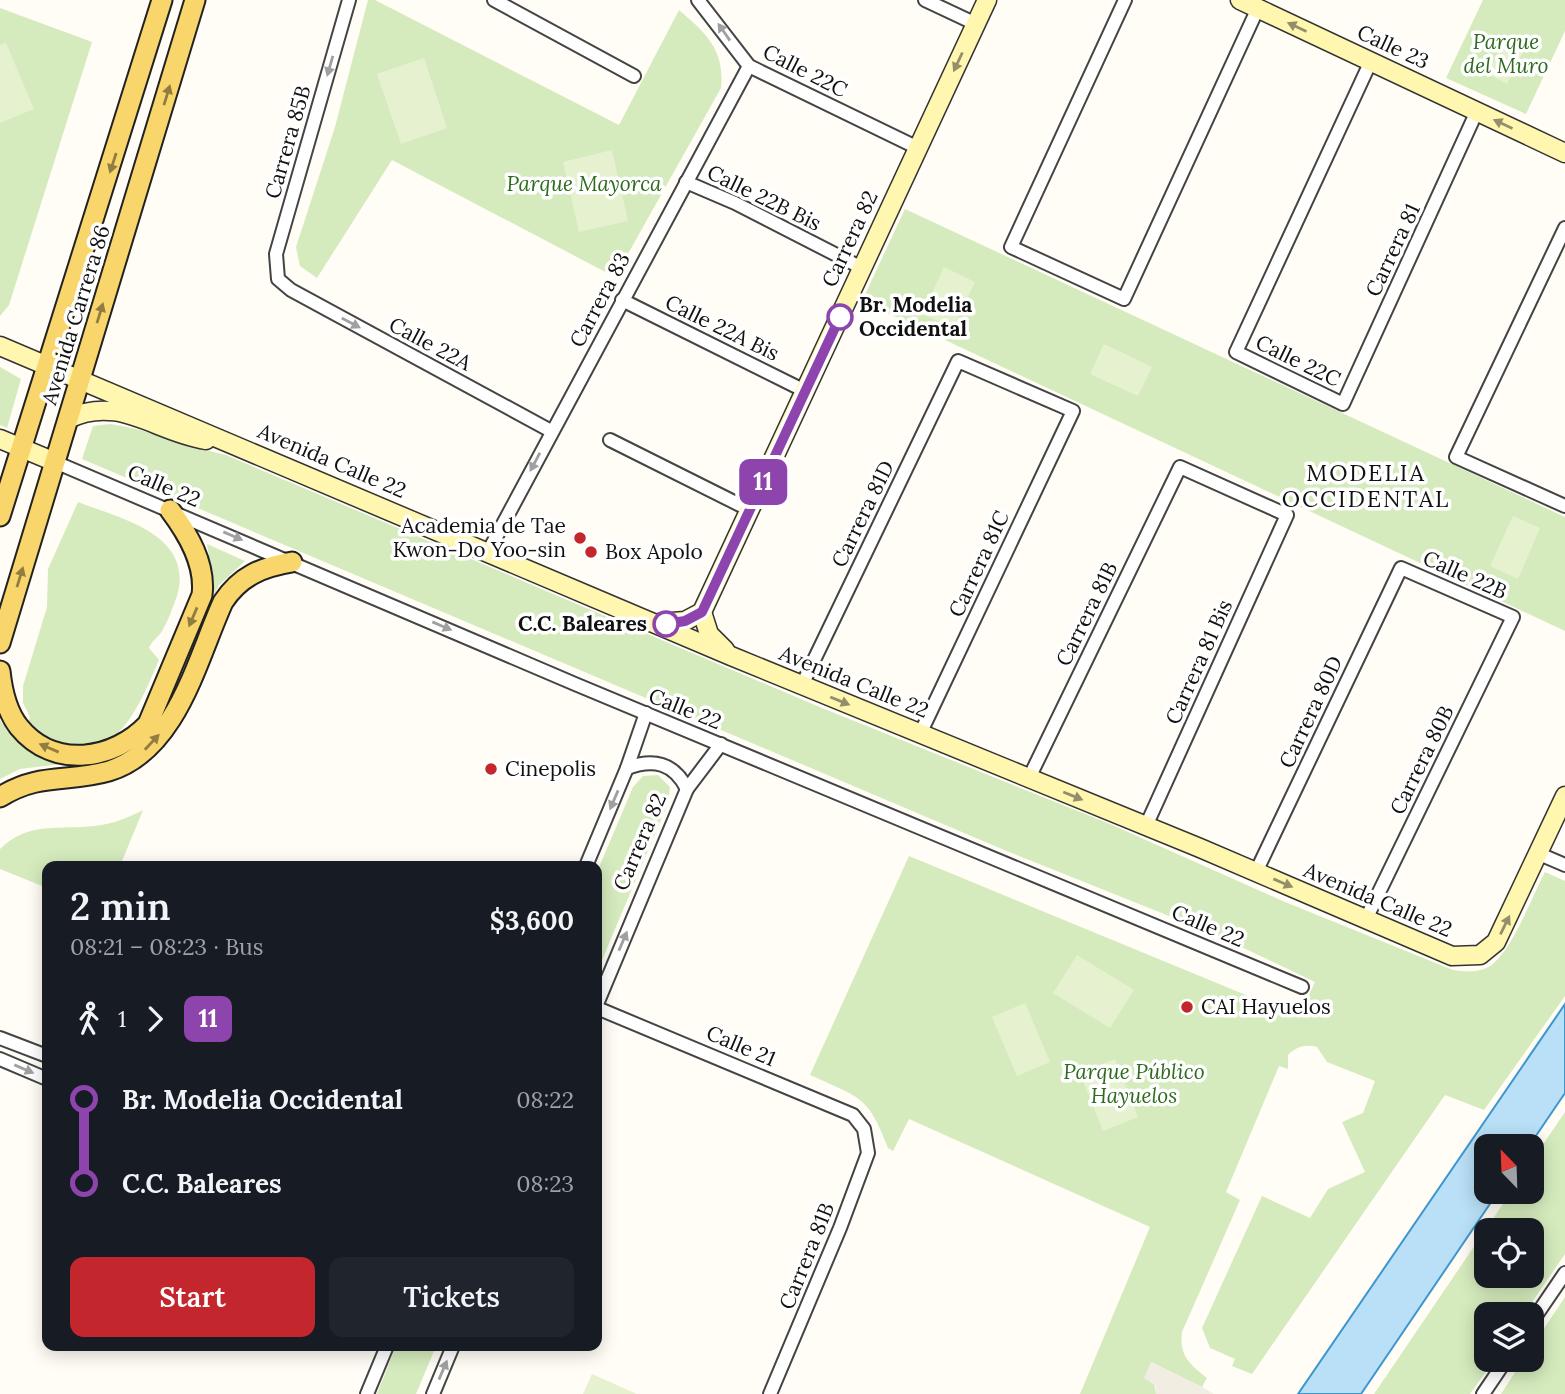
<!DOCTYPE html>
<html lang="en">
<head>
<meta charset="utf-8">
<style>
  body { margin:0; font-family:Lora,serif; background:#20242c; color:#f1f3f6; height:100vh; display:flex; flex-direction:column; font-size:26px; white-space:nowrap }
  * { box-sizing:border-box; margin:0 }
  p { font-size:23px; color:#9ea1a6 }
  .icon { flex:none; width:38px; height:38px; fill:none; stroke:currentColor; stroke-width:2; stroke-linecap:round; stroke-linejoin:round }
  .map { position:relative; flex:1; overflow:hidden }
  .panel { position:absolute; left:42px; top:861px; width:560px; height:490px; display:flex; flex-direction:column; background:#171b24; border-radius:14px; box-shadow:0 4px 18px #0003 }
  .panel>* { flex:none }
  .badge { padding:0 14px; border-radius:10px; font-size:24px; line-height:46px }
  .needle { width:46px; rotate:337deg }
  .fabs { position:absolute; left:1474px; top:1134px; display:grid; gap:14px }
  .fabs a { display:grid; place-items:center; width:70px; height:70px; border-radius:14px; background:#171b24; box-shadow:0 4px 18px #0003; font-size:35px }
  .map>.badge { position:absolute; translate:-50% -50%; box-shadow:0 0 0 4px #fff }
  .legs { display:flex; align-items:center; gap:10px; height:77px; padding:0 28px; font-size:23px }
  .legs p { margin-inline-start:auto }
  .overview { display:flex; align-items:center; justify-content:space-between; height:119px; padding:0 28px }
  h1 { font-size:38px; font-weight:600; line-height:52px }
  .button { display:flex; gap:14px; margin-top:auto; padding:14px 28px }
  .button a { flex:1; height:80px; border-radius:14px; background:#c4262e; color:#fff; font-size:28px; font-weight:600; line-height:80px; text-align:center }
  .button a+a { background:#20242c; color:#f1f3f6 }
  ul { padding:0 28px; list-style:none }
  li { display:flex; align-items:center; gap:24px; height:84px; font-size:26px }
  li i { display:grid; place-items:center; width:10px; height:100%; margin:0 9px; background:currentColor }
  li i::after { content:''; width:18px; height:18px; margin:-9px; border:5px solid; border-radius:50%; background:#171b24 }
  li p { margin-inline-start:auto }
  li:first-child i { background:linear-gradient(#0000 50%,currentColor 0) }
  li:last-child i { background:linear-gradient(currentColor 50%,#0000 0) }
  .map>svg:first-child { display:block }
  .green { fill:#d5ebbd; fill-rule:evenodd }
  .pitch { fill:#e6f2cf }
  .plaza { fill:#f1ede2 }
  .water { fill:#b9e0f7; stroke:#3f96cf; stroke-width:2 }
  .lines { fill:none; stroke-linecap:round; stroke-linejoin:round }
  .street-casing { stroke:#444; stroke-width:16 }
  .secondary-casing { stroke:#333; stroke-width:21 }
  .primary-casing { stroke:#222; stroke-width:23 }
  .street { stroke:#fff; stroke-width:12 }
  .secondary { stroke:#fff6b0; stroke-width:18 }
  .primary { stroke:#f9d66b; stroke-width:19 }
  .oneway { fill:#948f68 }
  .oneway2 { fill:#a0a0a0 }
  .oneway3 { fill:#917d42 }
  .line-1-casing { stroke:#fff; stroke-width:16 }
  .line-1 { stroke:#8e44ad; stroke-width:10 }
  .stop-1-dot { fill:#fff; stroke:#8e44ad; stroke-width:3.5 }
  .poi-dot { fill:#c4262e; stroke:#fff; stroke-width:2.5 }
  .labels { text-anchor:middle; stroke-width:7; stroke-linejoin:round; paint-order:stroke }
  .park-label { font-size:21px; font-style:italic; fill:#2f6b1f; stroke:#fff }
  .street-label { font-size:21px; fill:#111; stroke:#fff }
  .stop-label { font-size:21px; font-weight:bold; fill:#111; stroke:#fff; text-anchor:start }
  .poi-label { font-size:21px; fill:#111; stroke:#fff; text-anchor:start }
  .neighbourhood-label { font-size:23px; letter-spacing:2px; fill:#111; stroke:#fff }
</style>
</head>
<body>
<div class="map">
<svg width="1565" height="1394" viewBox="0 0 1565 1394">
  <rect width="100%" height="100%" fill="#fffdf5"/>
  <g class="green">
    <path d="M 368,0 L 375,0 L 619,125 L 679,10 C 706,33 725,50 721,88 L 615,277 L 392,160 L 317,278 L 300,266 L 296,247 L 335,127 Z"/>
    <polygon points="1483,0 1565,0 1565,31 1526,114 1446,78"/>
    <polygon points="0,8 92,42 9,305 0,316"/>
    <polygon points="905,209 1565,517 1565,631 862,301"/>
    <polygon points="0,367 21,379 7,428 0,425"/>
    <path d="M 110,424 C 149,429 187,447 226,455 L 822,708 L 1110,824 L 1285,902 L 1453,970 C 1468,972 1483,973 1494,963 C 1514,945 1532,897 1545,872 L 1565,881 L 1565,996 L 1484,1110 L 1445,1095 L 1252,1374 L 1232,1366 L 1235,1359 L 1210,1348 L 1202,1328 L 1262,1196 L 1310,1218 L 1328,1189 L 1365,1172 L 1342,1122 L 1363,1113 L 1375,1081 L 1327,1062 L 1317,1047 C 1305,1044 1296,1047 1288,1055 L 1288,1069 L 1279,1066 L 1226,1192 L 1240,1200 L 1182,1332 C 1179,1355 1189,1364 1207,1378 L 1202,1387 L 1151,1362 L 1156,1394 L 1080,1394 L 1150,1227 L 909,1119 L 893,1151 L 888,1148 C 868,1095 860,1098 810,1075 L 909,856 L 1299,1017 L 1315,982 L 1214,934 L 1009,852 L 82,459 L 93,426 Z"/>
    <path d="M 78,502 C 119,518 195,534 177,596 C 173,607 168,621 162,631 C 158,638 152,640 149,648 L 159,660 C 139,705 120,762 58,746 C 47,743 35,732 25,727 L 30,717 L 23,703 L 23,686 L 47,607 L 48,569 Z"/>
    <polygon points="207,544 245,561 219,585 210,602 213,582"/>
    <path d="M 0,720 C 16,744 34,755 61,764 L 20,769 L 0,779 Z"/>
    <polygon points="658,775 670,787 668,803 597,972 597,872 633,787 643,776"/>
    <path d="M 143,810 L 120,866 L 47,866 L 47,888 L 0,869 L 0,849 C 28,821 60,830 95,826 C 112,824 128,818 143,810 Z"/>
    <path d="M 1565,1112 L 1565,1254 L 1524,1314 L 1486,1314 L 1486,1360 L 1494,1360 L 1470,1394 L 1374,1394 L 1511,1192 L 1531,1192 L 1531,1162 ZM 1486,1230 L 1531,1230 L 1531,1276 L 1486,1276 Z"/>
    <polygon points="1565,1297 1565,1394 1501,1394 1523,1360 1531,1360 1531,1348"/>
    <polygon points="396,1346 436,1346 416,1394 377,1394"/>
  </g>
  <g class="pitch">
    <polygon points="1504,41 1524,50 1507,84 1488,74"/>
    <polygon points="6,43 34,109 0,123 0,45"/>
    <polygon points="424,58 447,128 401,144 377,74"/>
    <polygon points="612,150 628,221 579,232 563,162"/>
    <polygon points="944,267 975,282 953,328 922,314"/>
    <polygon points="1104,344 1152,367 1138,396 1090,374"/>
    <polygon points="1513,516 1540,528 1518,579 1490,566"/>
    <polygon points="1077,955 1134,990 1110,1028 1053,993"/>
    <polygon points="1025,1003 1050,1062 1017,1076 992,1017"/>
    <polygon points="1115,1059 1138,1117 1103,1131 1080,1073"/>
    <polygon points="592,1374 637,1394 583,1394"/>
  </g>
  <polygon class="plaza" points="1151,1362 1202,1387 1214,1394 1156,1394 1156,1386 1144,1378"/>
  <polygon class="water" points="1565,1004 1565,1093 1529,1146 1486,1146 1486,1192 1498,1192 1361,1394 1298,1394"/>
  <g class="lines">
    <g class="street-casing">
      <g id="street">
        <polyline points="349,0 276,254 278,279 291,290 551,431"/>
        <polyline points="494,0 634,76"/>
        <polyline points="698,0 749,66 918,148"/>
        <polyline points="925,0 976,24"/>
        <polyline points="1125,0 1011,247 1124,299 1258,8"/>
        <polyline points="1371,61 1236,352 1343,404 1477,111"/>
        <polyline points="686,182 735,203 862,268"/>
        <polyline points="1565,228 1456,457 1565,506"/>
        <polyline points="622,300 805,391"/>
        <polyline points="610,440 750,510"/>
        <polyline points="55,462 575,684 1302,987"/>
        <polyline points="488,552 749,66"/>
        <polyline points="802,685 958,361 1073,411 920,734"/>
        <path d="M 627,768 C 654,758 674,763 687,789"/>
        <polyline points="1029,778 1180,467 1287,515 1146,826"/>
        <polyline points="1537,853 1565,865"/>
        <polyline points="586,866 627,768 646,713"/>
        <polyline points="1256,872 1401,568 1513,617 1366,919"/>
        <polyline points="597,1004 687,789 721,744"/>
        <polyline points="597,1008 853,1115 864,1129 868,1153 840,1228 770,1394"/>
        <polyline points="0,1038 47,1056"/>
        <polyline points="0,1059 47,1079"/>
        <polyline points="1531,1323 1565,1273"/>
        <polyline points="367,1394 387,1346"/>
        <polyline points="433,1394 453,1346"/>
        <polyline points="1483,1394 1506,1360"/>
      </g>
    </g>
    <g class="secondary-casing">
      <g id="secondary">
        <polyline points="1240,0 1565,153"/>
        <polyline points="0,346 731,656 1200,848 1452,956 1480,955 1496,942 1565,796"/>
        <path d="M 68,419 C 120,394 155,432 206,440"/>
        <polyline points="0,439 55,462"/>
        <polyline points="702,612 709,634 725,650"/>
        <polyline points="659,623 685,621 702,612 987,0"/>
      </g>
    </g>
    <g class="primary-casing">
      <g id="primary">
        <polyline points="0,516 162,0"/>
        <polyline points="0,643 195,0"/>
        <path d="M 0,671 C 2,690 7,712 19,727 C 54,770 114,760 148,724 L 202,595 C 206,564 188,534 170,510"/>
        <path d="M 0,797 C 40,772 68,783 109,771 C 177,750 197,659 223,602 C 240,576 262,567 292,562"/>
      </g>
    </g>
    <use href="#street" class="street"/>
    <use href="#secondary" class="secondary"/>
    <use href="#primary" class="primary"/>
  </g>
  <defs><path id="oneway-solid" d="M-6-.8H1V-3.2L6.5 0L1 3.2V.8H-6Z" transform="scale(1.75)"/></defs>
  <g class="oneway">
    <use href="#oneway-solid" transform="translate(1297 27) rotate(-155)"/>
    <use href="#oneway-solid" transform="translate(958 62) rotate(115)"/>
    <use href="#oneway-solid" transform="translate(1503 124) rotate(-155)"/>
    <use href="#oneway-solid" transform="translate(840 701) rotate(22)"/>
    <use href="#oneway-solid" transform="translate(1073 796) rotate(22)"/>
    <use href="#oneway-solid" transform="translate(1283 883) rotate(23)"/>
    <use href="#oneway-solid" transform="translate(1505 925) rotate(-64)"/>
  </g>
  <g class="oneway2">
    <use href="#oneway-solid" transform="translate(724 32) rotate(-125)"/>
    <use href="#oneway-solid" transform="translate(330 66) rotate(106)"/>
    <use href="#oneway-solid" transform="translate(351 323) rotate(28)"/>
    <use href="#oneway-solid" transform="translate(535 462) rotate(118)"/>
    <use href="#oneway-solid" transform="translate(233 536) rotate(23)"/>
    <use href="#oneway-solid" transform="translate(442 626) rotate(23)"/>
    <use href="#oneway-solid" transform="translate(614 800) rotate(113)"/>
    <use href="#oneway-solid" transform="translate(623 941) rotate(-67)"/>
    <use href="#oneway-solid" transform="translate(24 1069) rotate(23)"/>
    <use href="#oneway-solid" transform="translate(443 1370) rotate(-67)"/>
  </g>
  <g class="oneway3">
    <use href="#oneway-solid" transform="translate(167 95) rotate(-73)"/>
    <use href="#oneway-solid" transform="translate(113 163) rotate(108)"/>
    <use href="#oneway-solid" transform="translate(100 313) rotate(-73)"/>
    <use href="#oneway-solid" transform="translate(20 577) rotate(-73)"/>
    <use href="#oneway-solid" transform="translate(193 617) rotate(113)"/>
    <use href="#oneway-solid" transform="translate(152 742) rotate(-47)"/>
    <use href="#oneway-solid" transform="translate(49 748) rotate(-157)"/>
  </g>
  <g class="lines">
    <g class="line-1-casing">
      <polyline id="line-1" points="666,624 685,621 702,612 840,317"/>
    </g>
    <use href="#line-1" class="line-1"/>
  </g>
  <g class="stop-1-dot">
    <circle cx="840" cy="317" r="12"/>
    <circle cx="666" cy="624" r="12"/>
  </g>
  <g class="poi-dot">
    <circle cx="580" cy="538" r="7"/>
    <circle cx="591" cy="552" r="7"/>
    <circle cx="491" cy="769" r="7"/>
    <circle cx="1187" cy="1007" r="7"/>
  </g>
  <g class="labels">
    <g class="park-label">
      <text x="1506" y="49">Parque<tspan x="1506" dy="24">del Muro</tspan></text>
      <text x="584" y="191">Parque Mayorca</text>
      <text x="1134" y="1079">Parque Público<tspan x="1134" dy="24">Hayuelos</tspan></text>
    </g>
    <g class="street-label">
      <text transform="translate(1393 47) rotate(25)" y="7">Calle 23</text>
      <text transform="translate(805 71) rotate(27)" y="7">Calle 22C</text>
      <text transform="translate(288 142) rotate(-74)" y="7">Carrera 85B</text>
      <text transform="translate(764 198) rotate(26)" y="7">Calle 22B Bis</text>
      <text transform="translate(850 239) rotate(-65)" y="7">Carrera 82</text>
      <text transform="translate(1393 250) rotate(-65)" y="7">Carrera 81</text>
      <text transform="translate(600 300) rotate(-62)" y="7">Carrera 83</text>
      <text transform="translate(76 315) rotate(-73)" y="7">Avenida Carrera 86</text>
      <text transform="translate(722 328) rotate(26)" y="7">Calle 22A Bis</text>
      <text transform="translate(430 344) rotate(28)" y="7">Calle 22A</text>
      <text transform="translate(1298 361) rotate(26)" y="7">Calle 22C</text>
      <text transform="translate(332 461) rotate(23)" y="7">Avenida Calle 22</text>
      <text transform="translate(164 486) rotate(23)" y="7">Calle 22</text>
      <text transform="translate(863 514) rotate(-64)" y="7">Carrera 81D</text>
      <text transform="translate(979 564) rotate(-65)" y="7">Carrera 81C</text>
      <text transform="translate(1465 575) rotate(24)" y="7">Calle 22B</text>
      <text transform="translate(1087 614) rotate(-64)" y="7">Carrera 81B</text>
      <text transform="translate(1199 662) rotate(-66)" y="7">Carrera 81 Bis</text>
      <text transform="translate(854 682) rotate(22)" y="7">Avenida Calle 22</text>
      <text transform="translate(685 709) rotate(22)" y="7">Calle 22</text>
      <text transform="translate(1311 712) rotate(-65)" y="7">Carrera 80D</text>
      <text transform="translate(1422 760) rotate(-64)" y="7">Carrera 80B</text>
      <text transform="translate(640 842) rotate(-67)" y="7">Carrera 82</text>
      <text transform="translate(1378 900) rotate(23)" y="7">Avenida Calle 22</text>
      <text transform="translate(1208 926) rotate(23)" y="7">Calle 22</text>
      <text transform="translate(741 1046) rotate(23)" y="7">Calle 21</text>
      <text transform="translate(807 1256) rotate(-68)" y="7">Carrera 81B</text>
    </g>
    <g class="stop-label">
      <text x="859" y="312">Br. Modelia<tspan x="859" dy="24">Occidental</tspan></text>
      <text x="647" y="631" text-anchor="end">C.C. Baleares</text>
    </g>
    <g class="poi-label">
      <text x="566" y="533" text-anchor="end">Academia de Tae<tspan x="566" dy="24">Kwon-Do Yoo-sin</tspan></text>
      <text x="605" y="559">Box Apolo</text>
      <text x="505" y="776">Cinepolis</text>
      <text x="1201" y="1014">CAI Hayuelos</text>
    </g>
    <g class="neighbourhood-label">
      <text x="1366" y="481">MODELIA<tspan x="1366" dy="26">OCCIDENTAL</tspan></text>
    </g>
  </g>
</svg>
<div class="fabs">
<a><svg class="needle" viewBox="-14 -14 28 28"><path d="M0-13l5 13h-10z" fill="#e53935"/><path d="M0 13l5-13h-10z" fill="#9ea1a6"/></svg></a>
<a><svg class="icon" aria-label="locate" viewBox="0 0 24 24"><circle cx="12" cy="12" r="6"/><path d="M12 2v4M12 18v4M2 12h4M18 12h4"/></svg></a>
<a><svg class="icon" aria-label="layers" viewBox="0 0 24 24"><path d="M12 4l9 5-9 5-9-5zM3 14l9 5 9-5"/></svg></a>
</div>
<b class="badge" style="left:763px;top:482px;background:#8e44ad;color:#fff">11</b>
<section class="panel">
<div class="overview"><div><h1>2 min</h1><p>08:21 – 08:23 · Bus</p></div><b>$3,600</b></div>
<div class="legs"><svg class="icon" aria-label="walk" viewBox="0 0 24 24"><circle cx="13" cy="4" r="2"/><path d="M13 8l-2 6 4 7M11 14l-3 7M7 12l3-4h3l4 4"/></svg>1<svg class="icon" aria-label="forward" viewBox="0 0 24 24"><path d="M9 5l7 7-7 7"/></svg><b class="badge" style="background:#8e44ad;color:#fff">11</b></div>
<ul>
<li><i style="color:#8e44ad"></i><b>Br. Modelia Occidental</b><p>08:22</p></li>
<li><i style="color:#8e44ad"></i><b>C.C. Baleares</b><p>08:23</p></li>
</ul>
<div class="button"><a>Start</a><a>Tickets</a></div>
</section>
</div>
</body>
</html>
